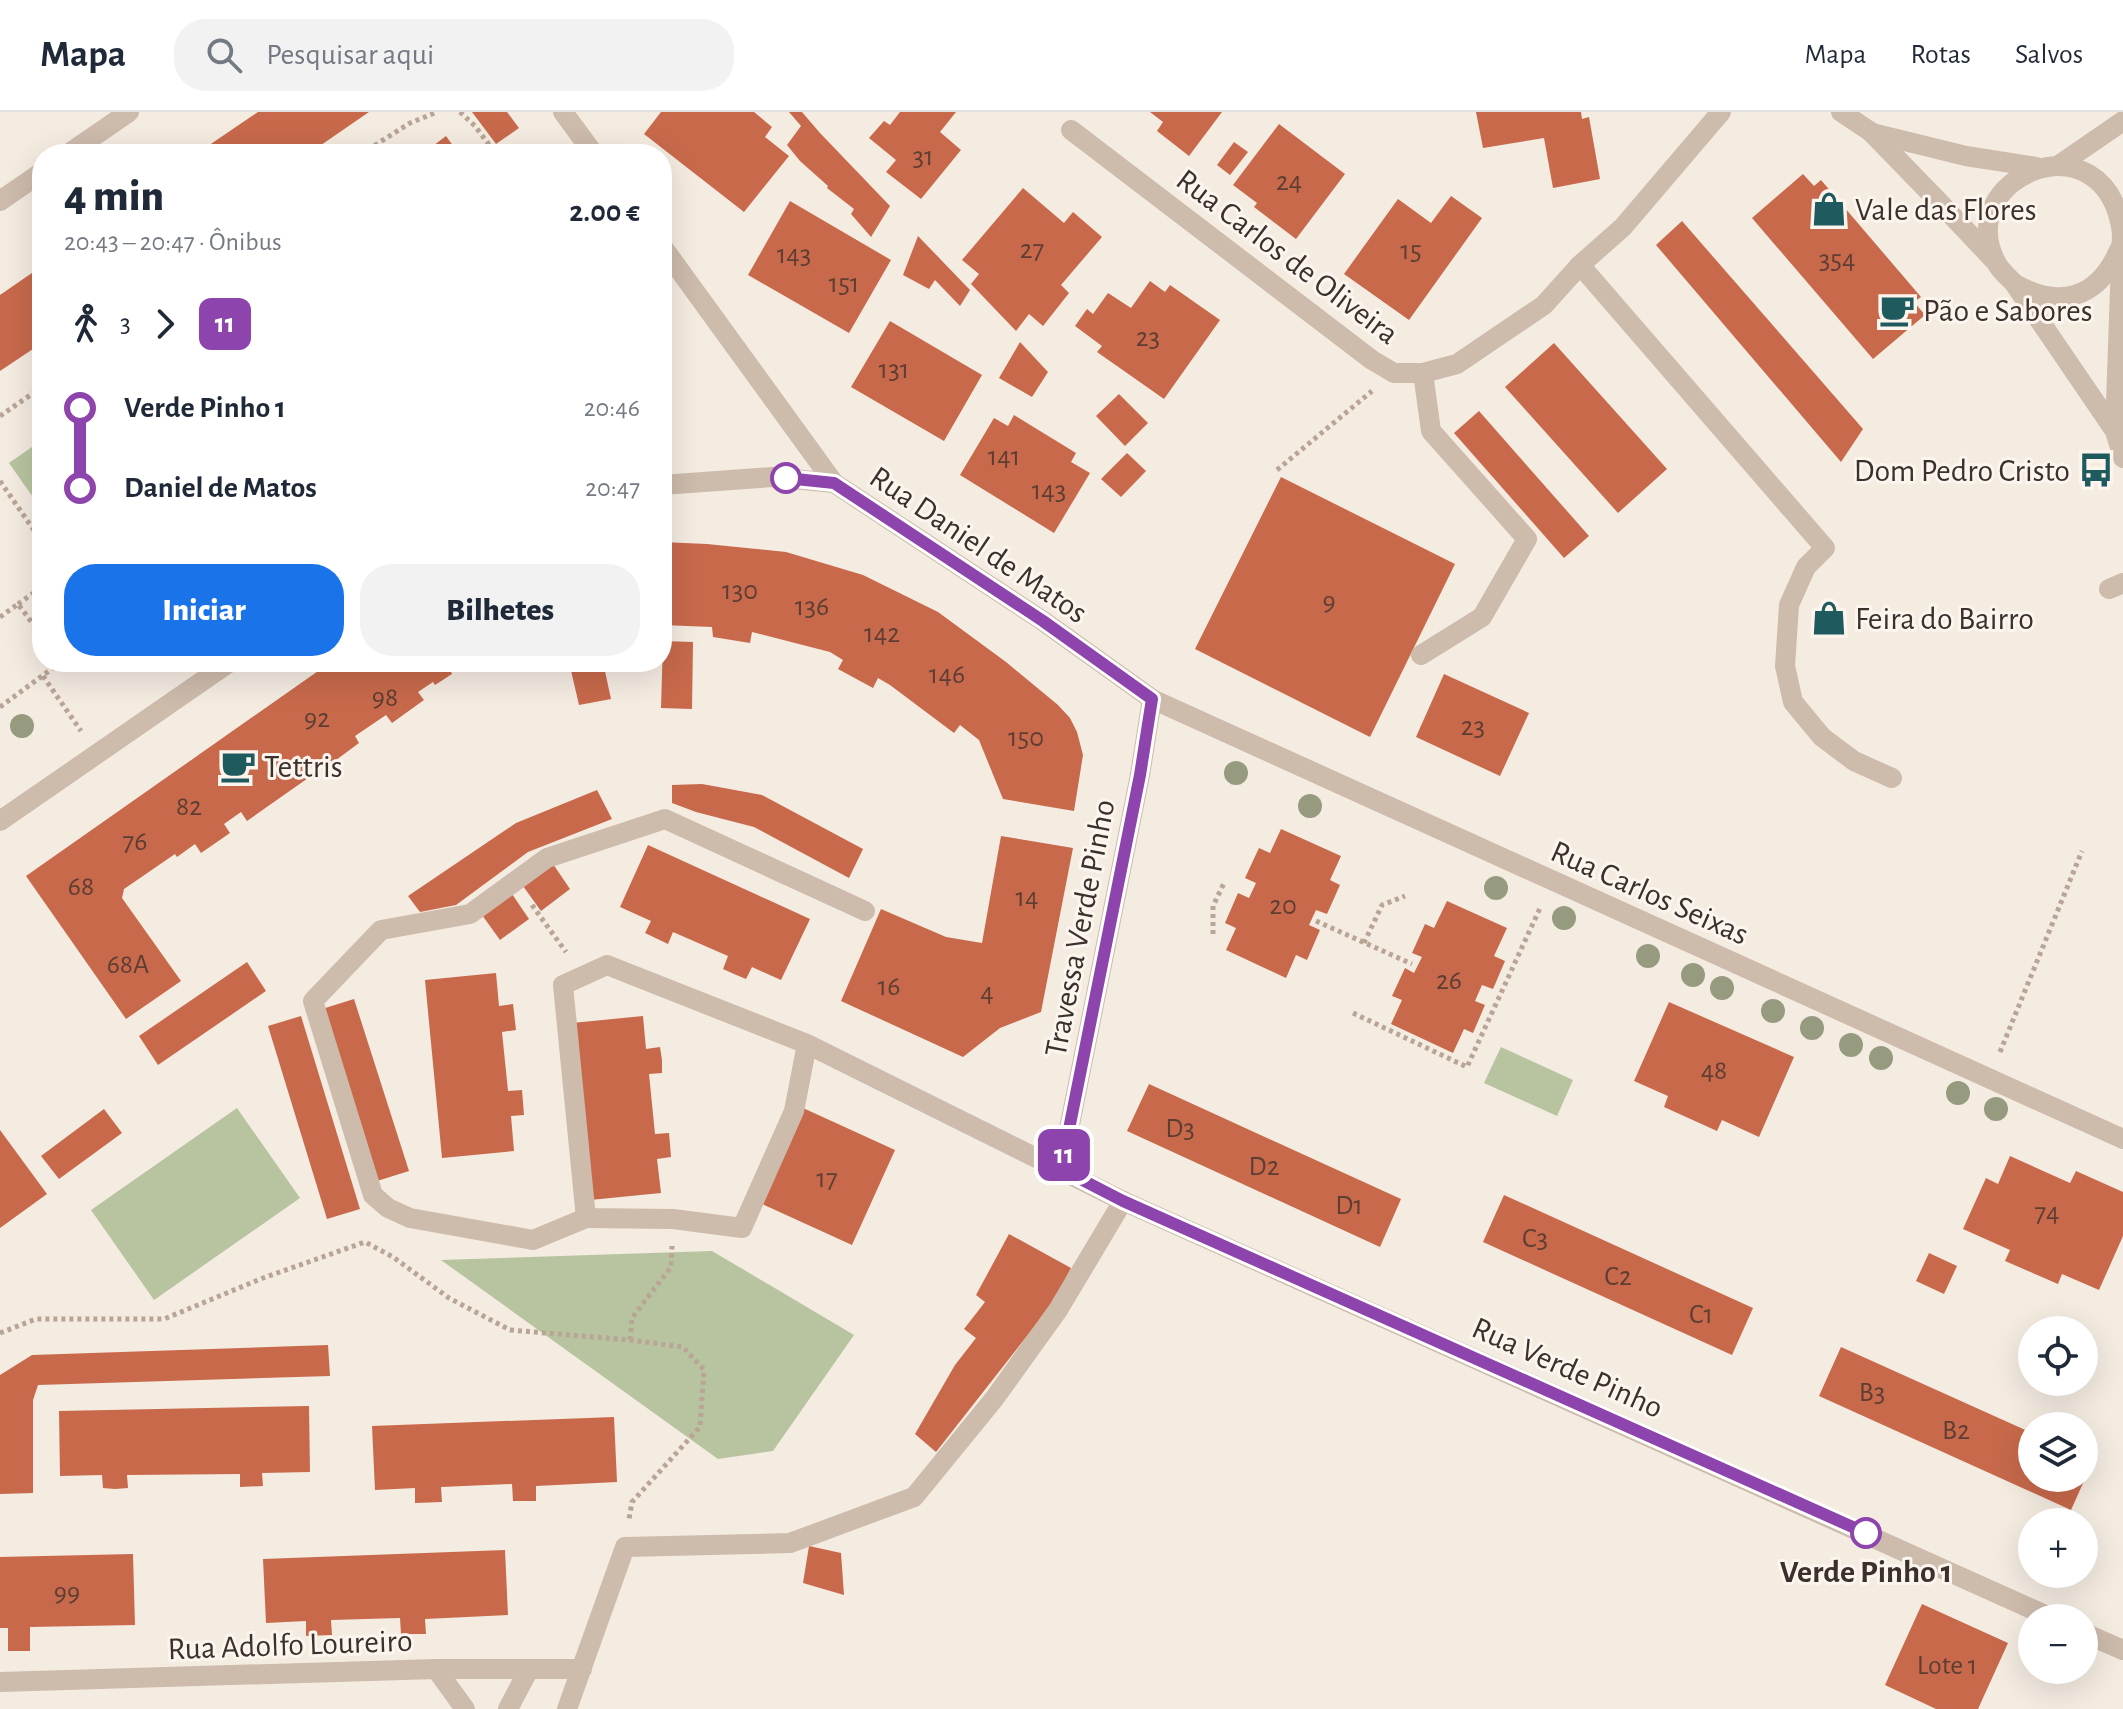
<!DOCTYPE html>
<html lang="pt">
<head>
<meta charset="utf-8">
<style>
  body { margin:0; font-family:"Alegreya Sans",sans-serif; background:#f2f2f3; color:#1f2937; height:100vh; display:flex; flex-direction:column; font-size:30px; white-space:nowrap }
  * { box-sizing:border-box; margin:0 }
  p { font-size:26px; color:#747a83 }
  .icon { flex:none; width:44px; height:44px; fill:none; stroke:currentColor; stroke-width:2; stroke-linecap:round; stroke-linejoin:round }
  .map { position:relative; flex:1; overflow:hidden }
  .details { position:absolute; left:32px; top:32px; width:640px; height:528px; display:flex; flex-direction:column; background:#fff; border-radius:32px; box-shadow:0 8px 32px #0002 }
  .details>* { flex:none }
  .badge { padding:0 16px; border-radius:12px; font-size:28px; line-height:52px }
  .controls { position:absolute; left:2018px; top:1204px; display:grid; gap:16px }
  .controls a { display:grid; place-items:center; width:80px; height:80px; border-radius:50%; background:#fff; box-shadow:0 8px 32px #0002; font-size:40px }
  .map>.badge { position:absolute; translate:-50% -50%; box-shadow:0 0 0 4px #fff }
  .legs { display:flex; align-items:center; gap:12px; height:88px; padding:0 32px; font-size:26px }
  .legs p { margin-inline-start:auto }
  .summary { display:flex; align-items:center; justify-content:space-between; height:136px; padding:0 32px }
  h1 { font-size:44px; font-weight:800; line-height:60px }
  .primary-button { display:flex; gap:16px; margin-top:auto; padding:16px 32px }
  .primary-button a { flex:1; height:92px; border-radius:32px; background:#1a73e8; color:#fff; font-size:32px; font-weight:800; line-height:92px; text-align:center }
  .primary-button a+a { background:#f2f2f3; color:#1f2937 }
  ul { padding:0 32px; list-style:none }
  li { display:flex; align-items:center; gap:28px; height:80px; font-size:30px }
  li i { display:grid; place-items:center; width:12px; height:100%; margin:0 10px; background:currentColor }
  li i::after { content:''; width:20px; height:20px; margin:-10px; border:6px solid; border-radius:50%; background:#fff }
  li p { margin-inline-start:auto }
  li:first-child i { background:linear-gradient(#0000 50%,currentColor 0) }
  li:last-child i { background:linear-gradient(currentColor 50%,#0000 0) }
  header { display:flex; align-items:center; gap:48px; box-sizing:border-box; height:112px; padding:0 40px; background:#fff; border-bottom:2px solid #e0e1e3 }
  header strong { font-size:38px }
  nav { display:flex; gap:44px; margin-inline-start:auto; font-size:28px }
  .search { width:560px; height:72px; background:#f2f2f3; display:flex; align-items:center; gap:20px; box-sizing:border-box; padding:0 28px; border-radius:32px; color:#747a83; font-size:30px }
  .map>svg:first-child { display:block }
  .green { fill:#b8c4a0 }
  .building { fill:#c8694b }
  .lines { fill:none; stroke-linecap:round; stroke-linejoin:round }
  .path { stroke:#b9a596; stroke-width:5; stroke-dasharray:4 4; stroke-linecap:butt }
  .minor { stroke:#cdbbac; stroke-width:20 }
  .tree { fill:#969b7f }
  .line-1-casing { stroke:#fff; stroke-width:18 }
  .line-1 { stroke:#8e44ad; stroke-width:12 }
  .stop-1-dot { fill:#fff; stroke:#8e44ad; stroke-width:4 }
  .labels { text-anchor:middle; stroke-width:6; stroke-linejoin:round; paint-order:stroke }
  .number-label { font-size:28px; fill:#5e3e33 }
  .poi-label { font-size:32px; fill:#3b302b; stroke:#fbf5ee; text-anchor:start }
  .street-label { font-size:32px; fill:#3b302b; stroke:#fbf5ee }
  .stop-label { font-size:32px; font-weight:bold; fill:#3b302b; stroke:#fbf5ee }
</style>
</head>
<body>
<header>
<strong>Mapa</strong>
<div class="search"><svg class="icon" aria-label="search" viewBox="0 0 24 24"><circle cx="10" cy="10" r="6"/><path d="M15 15l6 6"/></svg>Pesquisar aqui</div>
<nav><a>Mapa</a><a>Rotas</a><a>Salvos</a></nav>
</header>
<div class="map">
<svg width="2123" height="1597" viewBox="0 0 2123 1597">
  <rect width="100%" height="100%" fill="#f4ebe1"/>
  <g class="green">
    <polygon points="42,328 42,398 9,351"/>
    <polygon points="1501,935 1573,968 1557,1004 1484,971"/>
    <polygon points="237,996 300,1086 154,1188 91,1098"/>
    <polygon points="712,1139 854,1223 773,1339 718,1347 441,1148"/>
  </g>
  <g class="building">
    <polygon points="258,0 369,0 308,42 204,42 202,38"/>
    <polygon points="472,0 507,0 519,16 496,32"/>
    <polygon points="661,0 754,0 772,15 765,25 789,44 744,100 644,22"/>
    <polygon points="789,0 802,0 820,21 890,94 871,125 851,102 854,97 827,76 828,74 800,49 787,33 801,14"/>
    <polygon points="900,0 956,0 940,20 961,38 921,87 886,60 896,48 869,26 884,9 890,13"/>
    <polygon points="1150,0 1222,0 1189,44 1157,19 1163,10"/>
    <polygon points="1476,0 1581,0 1582,7 1589,5 1600,67 1553,76 1544,26 1483,36"/>
    <polygon points="1279,12 1345,62 1296,127 1254,95 1257,91 1233,73"/>
    <polygon points="446,24 459,42 411,42 420,35 425,40"/>
    <polygon points="1234,30 1248,40 1230,63 1217,53"/>
    <polygon points="1803,62 1814,74 1821,68 1921,185 1914,190 1925,203 1873,247 1752,106"/>
    <polygon points="1023,76 1064,111 1073,100 1102,125 1061,173 1069,181 1043,214 1029,202 1016,219 971,172 979,162 962,148"/>
    <polygon points="1451,84 1482,106 1409,208 1344,162 1398,87 1431,111"/>
    <polygon points="790,89 891,148 849,221 748,163"/>
    <polygon points="1682,109 1863,317 1841,350 1656,133"/>
    <polygon points="918,124 970,178 960,194 935,168 929,177 903,163"/>
    <polygon points="42,154 42,231 0,259 0,183"/>
    <polygon points="1150,169 1165,180 1170,173 1220,208 1164,287 1097,240 1102,234 1075,214 1087,197 1093,202 1108,181 1131,196"/>
    <polygon points="890,209 982,263 944,329 851,275"/>
    <polygon points="1020,230 1048,260 1032,285 999,266"/>
    <polygon points="1554,231 1667,357 1618,401 1505,275"/>
    <polygon points="1119,282 1148,311 1125,334 1096,304"/>
    <polygon points="1479,299 1589,424 1564,446 1454,321"/>
    <polygon points="1014,303 1076,341 1071,350 1090,361 1054,421 960,363 994,306 1008,314"/>
    <polygon points="1127,341 1146,359 1121,385 1101,367"/>
    <polygon points="1281,365 1455,452 1370,625 1195,537"/>
    <polygon points="662,430 707,432 786,440 863,463 938,500 1006,550 1058,593 1070,606 1077,620 1083,643 1074,699 1003,687 979,628 960,613 954,621 890,573 878,566 873,576 838,557 843,548 830,540 752,520 750,531 713,525 712,515 662,513"/>
    <polygon points="663,529 693,530 692,597 661,596"/>
    <polygon points="331,550 447,550 452,562 435,573 433,570 418,580 424,588 392,611 386,603 355,624 359,631 328,654 323,647 307,658 311,664 247,709 241,700 224,712 230,721 201,741 195,732 177,745 175,742 124,777 122,786 181,869 126,907 26,764"/>
    <polygon points="569,550 603,550 611,587 579,593"/>
    <polygon points="1444,562 1529,601 1500,664 1416,625"/>
    <polygon points="702,672 762,683 863,737 849,766 754,715 696,700 672,691 672,673"/>
    <polygon points="597,678 612,707 528,740 456,793 420,800 408,784 516,711"/>
    <polygon points="1281,717 1341,744 1330,768 1340,773 1327,802 1316,798 1309,813 1320,818 1307,848 1296,843 1286,866 1226,838 1236,816 1225,811 1238,781 1249,786 1256,771 1245,766 1259,736 1270,741"/>
    <polygon points="1001,724 1073,736 1041,900 1000,916 963,945 841,889 881,797 946,825 982,831"/>
    <polygon points="648,733 810,807 781,868 752,855 746,867 734,862 723,857 728,844 673,820 668,832 645,821 651,809 620,795"/>
    <polygon points="553,752 570,777 541,799 523,774"/>
    <polygon points="512,782 529,807 500,828 482,803"/>
    <polygon points="1447,789 1507,816 1494,844 1505,849 1493,877 1482,873 1475,889 1485,893 1473,921 1464,917 1453,941 1391,912 1402,888 1392,884 1405,856 1414,861 1422,845 1412,841 1425,812 1434,816"/>
    <polygon points="247,850 266,879 158,953 139,924"/>
    <polygon points="496,861 499,894 513,892 516,918 502,920 508,979 522,978 524,1003 511,1004 514,1039 442,1046 425,868"/>
    <polygon points="354,887 409,1059 377,1069 322,897"/>
    <polygon points="1669,890 1794,945 1759,1025 1722,1008 1717,1019 1664,995 1668,984 1634,969"/>
    <polygon points="301,904 360,1097 327,1107 268,914"/>
    <polygon points="643,904 646,937 660,935 662,948 662,961 649,962 655,1022 669,1021 670,1032 671,1045 657,1047 661,1081 590,1088 572,911"/>
    <polygon points="1149,972 1401,1087 1380,1135 1127,1019"/>
    <polygon points="803,996 895,1038 852,1133 760,1091"/>
    <polygon points="104,997 122,1021 59,1067 41,1044"/>
    <polygon points="0,1018 47,1082 0,1116"/>
    <polygon points="2010,1044 2070,1071 2076,1059 2123,1080 2123,1124 2099,1178 2062,1162 2058,1172 2005,1149 2010,1138 1963,1117 1986,1066 1998,1072"/>
    <polygon points="1504,1083 1753,1196 1732,1243 1483,1130"/>
    <polygon points="1009,1122 1071,1156 1052,1192 936,1340 915,1322 955,1253 976,1226 964,1217 985,1190 976,1183"/>
    <polygon points="1929,1141 1957,1154 1944,1182 1916,1169"/>
    <polygon points="328,1233 330,1264 38,1273 33,1288 33,1381 0,1382 0,1263 32,1243"/>
    <polygon points="1841,1235 2032,1321 2032,1366 2084,1366 2084,1344 2093,1349 2071,1398 1819,1284"/>
    <polygon points="309,1294 310,1360 262,1361 263,1374 240,1375 240,1362 127,1363 128,1376 115,1377 103,1376 102,1363 60,1364 59,1299"/>
    <polygon points="614,1305 617,1370 536,1374 536,1389 513,1389 512,1372 441,1375 442,1390 415,1391 415,1376 375,1378 372,1314"/>
    <polygon points="809,1434 841,1441 844,1483 803,1471"/>
    <polygon points="505,1438 508,1503 425,1507 426,1522 401,1522 400,1506 331,1508 332,1523 306,1524 306,1509 266,1511 263,1447"/>
    <polygon points="133,1442 135,1513 30,1515 30,1539 8,1539 8,1516 0,1516 0,1445"/>
    <polygon points="1922,1492 2008,1531 1978,1597 1936,1597 1885,1573"/>
  </g>
  <g class="lines">
    <g class="path">
      <polyline points="460,0 475,14 496,42"/>
      <polyline points="361,42 410,11 437,0"/>
      <polyline points="0,304 42,275"/>
      <polyline points="1277,358 1372,279"/>
      <polyline points="0,369 42,430"/>
      <polyline points="18,492 42,475"/>
      <polyline points="0,505 18,492 42,524"/>
      <polyline points="43,564 81,619"/>
      <polyline points="0,595 61,550"/>
      <polyline points="532,793 566,840"/>
      <polyline points="1316,809 1412,852"/>
      <polyline points="1213,822 1213,794 1225,769"/>
      <polyline points="1364,831 1382,793 1405,784"/>
      <polyline points="1353,901 1467,955 1541,794"/>
      <polyline points="2000,940 2082,739"/>
      <polyline points="0,1221 36,1207 164,1207 263,1166 365,1130 393,1145 449,1186 510,1218 630,1228 683,1235 704,1258 700,1315 632,1390 629,1407"/>
      <polyline points="630,1228 632,1206 671,1155 672,1134"/>
    </g>
    <g class="minor">
      <polyline points="563,0 594,42"/>
      <polyline points="1841,0 1871,20 1939,90 1993,147"/>
      <polyline points="1071,18 1372,248 1394,261 1423,261 1457,252 1544,193 1580,153 1623,115 1721,0"/>
      <polyline points="1872,21 1966,44 2036,55"/>
      <polyline points="68,42 129,0"/>
      <polyline points="2059,53 2123,9"/>
      <polyline points="0,89 42,60"/>
      <polyline points="662,134 834,371"/>
      <polyline points="1580,153 1825,436 1806,455 1789,493 1785,554 1793,590 1822,625 1854,649 1892,666"/>
      <path d="M 2015,172 C 2059,197 2098,187 2119,138"/>
      <path d="M 2115,319 L 2014,171 C 2008,165 2001,159 1997,152 C 1949,64 2106,0 2122,121 L 2115,319 L 2123,346"/>
      <polyline points="662,373 773,365 834,371 1043,509 1152,587 2123,1027"/>
      <polyline points="2109,477 2123,471"/>
      <polyline points="1421,543 1482,505 1527,427 1431,319 1423,261"/>
      <polyline points="0,709 230,550"/>
      <polyline points="807,932 794,999 742,1116 673,1107 586,1106 563,873 607,853 807,932 1123,1089 2052,1506"/>
      <polyline points="1061,1057 1140,663 1152,587"/>
      <polyline points="586,1106 533,1128 410,1106 388,1096 373,1083 313,889 381,818 470,802 547,746 665,707 865,799"/>
      <polyline points="2084,1521 2123,1538"/>
      <polyline points="436,1557 465,1597"/>
      <polyline points="0,1570 436,1557 582,1557"/>
      <polyline points="508,1597 529,1557"/>
      <polyline points="567,1597 625,1435 790,1431 914,1385 994,1287 1058,1198 1123,1089"/>
    </g>
  </g>
  <g class="tree">
    <circle cx="22" cy="614" r="12"/>
    <circle cx="1236" cy="661" r="12"/>
    <circle cx="1310" cy="694" r="12"/>
    <circle cx="1496" cy="776" r="12"/>
    <circle cx="1564" cy="806" r="12"/>
    <circle cx="1648" cy="844" r="12"/>
    <circle cx="1693" cy="863" r="12"/>
    <circle cx="1722" cy="876" r="12"/>
    <circle cx="1773" cy="899" r="12"/>
    <circle cx="1812" cy="916" r="12"/>
    <circle cx="1851" cy="933" r="12"/>
    <circle cx="1881" cy="946" r="12"/>
    <circle cx="1958" cy="981" r="12"/>
    <circle cx="1996" cy="997" r="12"/>
  </g>
  <g class="lines">
    <g class="line-1-casing">
      <polyline id="line-1" points="786,366 834,371 1043,509 1152,587 1140,663 1061,1057 1123,1089 1866,1421"/>
    </g>
    <use href="#line-1" class="line-1"/>
  </g>
  <defs>
    <g id="shop-bare" transform="scale(2.76)"><path d="M-5-2.5h2.3a2.7 3.5 0 0 1 5.4 0H5L5.5 6h-11ZM-1.5-2.5h3a1.5 2.3 0 0 0-3 0Z" fill="#1f5a5e" stroke="#fbf5ee" stroke-width="2.5" paint-order="stroke"/></g>
    <g id="cafe-bare" transform="scale(2.76)"><path d="M-5.5-4.5H6V0H3Q3 3.5 0 3.5H-2.5Q-5.5 3.5-5.5 0ZM3-3.2v2h1.7v-2ZM-6 4.5H4V6H-6Z" fill="#1f5a5e" stroke="#fbf5ee" stroke-width="2.5" paint-order="stroke"/></g>
    <g id="bus-bare" transform="scale(2.76)"><path d="M-5-6H5V4H4V6H2V4H-2V6H-4V4H-5ZM-3.5-4V0h7V-4ZM-3.5 1.2v1.5H-2V1.2ZM2 1.2v1.5H3.5V1.2Z" fill="#1f5a5e" stroke="#fbf5ee" stroke-width="2.5" paint-order="stroke"/></g>
  </defs>
  <g fill-rule="evenodd">
    <use href="#shop-bare" x="1829" y="97"/>
    <use href="#cafe-bare" x="1897" y="198"/>
    <use href="#bus-bare" x="2096" y="358"/>
    <use href="#shop-bare" x="1829" y="506"/>
    <use href="#cafe-bare" x="238" y="654"/>
  </g>
  <g class="stop-1-dot">
    <circle cx="786" cy="366" r="14"/>
    <circle cx="1866" cy="1421" r="14"/>
  </g>
  <g class="labels">
    <g class="number-label">
      <text x="923" y="53">31</text>
      <text x="1289" y="78">24</text>
      <text x="1032" y="146">27</text>
      <text x="1411" y="147">15</text>
      <text x="794" y="151">143</text>
      <text x="1837" y="156">354</text>
      <text x="844" y="180">151</text>
      <text x="1148" y="234">23</text>
      <text x="894" y="266">131</text>
      <text x="1004" y="353">141</text>
      <text x="1049" y="387">143</text>
      <text x="740" y="487">130</text>
      <text x="1329" y="498">9</text>
      <text x="812" y="503">136</text>
      <text x="882" y="530">142</text>
      <text x="947" y="571">146</text>
      <text x="385" y="594">98</text>
      <text x="317" y="615">92</text>
      <text x="1473" y="623">23</text>
      <text x="1026" y="634">150</text>
      <text x="189" y="703">82</text>
      <text x="135" y="738">76</text>
      <text x="81" y="783">68</text>
      <text x="1027" y="794">14</text>
      <text x="1283" y="802">20</text>
      <text x="128" y="861">68A</text>
      <text x="1449" y="877">26</text>
      <text x="889" y="883">16</text>
      <text x="987" y="889">4</text>
      <text x="1714" y="967">48</text>
      <text x="1180" y="1025">D3</text>
      <text x="1264" y="1063">D2</text>
      <text x="827" y="1075">17</text>
      <text x="1349" y="1102">D1</text>
      <text x="2047" y="1109">74</text>
      <text x="1535" y="1135">C3</text>
      <text x="1618" y="1173">C2</text>
      <text x="1701" y="1211">C1</text>
      <text x="1872" y="1289">B3</text>
      <text x="1956" y="1327">B2</text>
      <text x="67" y="1489">99</text>
      <text x="1947" y="1562">Lote 1</text>
    </g>
    <g class="poi-label">
      <text x="1855" y="108">Vale das Flores</text>
      <text x="1923" y="209">Pão e Sabores</text>
      <text x="2070" y="369" text-anchor="end">Dom Pedro Cristo</text>
      <text x="1855" y="517">Feira do Bairro</text>
      <text x="264" y="665">Tettris</text>
    </g>
    <g class="street-label">
      <text transform="translate(1288 144) rotate(37)" y="11">Rua Carlos de Oliveira</text>
      <text transform="translate(979 432) rotate(34)" y="11">Rua Daniel de Matos</text>
      <text transform="translate(1650 780) rotate(24)" y="11">Rua Carlos Seixas</text>
      <text transform="translate(1079 816) rotate(-79)" y="11">Travessa Verde Pinho</text>
      <text transform="translate(1568 1255) rotate(24)" y="11">Rua Verde Pinho</text>
      <text transform="translate(290 1532) rotate(-2)" y="11">Rua Adolfo Loureiro</text>
    </g>
    <g class="stop-label">
      <text x="1866" y="1470">Verde Pinho 1</text>
    </g>
  </g>
</svg>
<div class="controls">
<a><svg class="icon" aria-label="locate" viewBox="0 0 24 24"><circle cx="12" cy="12" r="6"/><path d="M12 2v4M12 18v4M2 12h4M18 12h4"/></svg></a>
<a><svg class="icon" aria-label="layers" viewBox="0 0 24 24"><path d="M12 4l9 5-9 5-9-5zM3 14l9 5 9-5"/></svg></a>
<a>+</a>
<a>−</a>
</div>
<b class="badge" style="left:1064px;top:1043px;background:#8e44ad;color:#fff">11</b>
<section class="details">
<div class="summary"><div><h1>4 min</h1><p>20:43 – 20:47 · Ônibus</p></div><b>2.00 €</b></div>
<div class="legs"><svg class="icon" aria-label="walk" viewBox="0 0 24 24"><circle cx="13" cy="4" r="2"/><path d="M13 8l-2 6 4 7M11 14l-3 7M7 12l3-4h3l4 4"/></svg>3<svg class="icon" aria-label="forward" viewBox="0 0 24 24"><path d="M9 5l7 7-7 7"/></svg><b class="badge" style="background:#8e44ad;color:#fff">11</b></div>
<ul>
<li><i style="color:#8e44ad"></i><b>Verde Pinho 1</b><p>20:46</p></li>
<li><i style="color:#8e44ad"></i><b>Daniel de Matos</b><p>20:47</p></li>
</ul>
<div class="primary-button"><a>Iniciar</a><a>Bilhetes</a></div>
</section>
</div>
</body>
</html>
